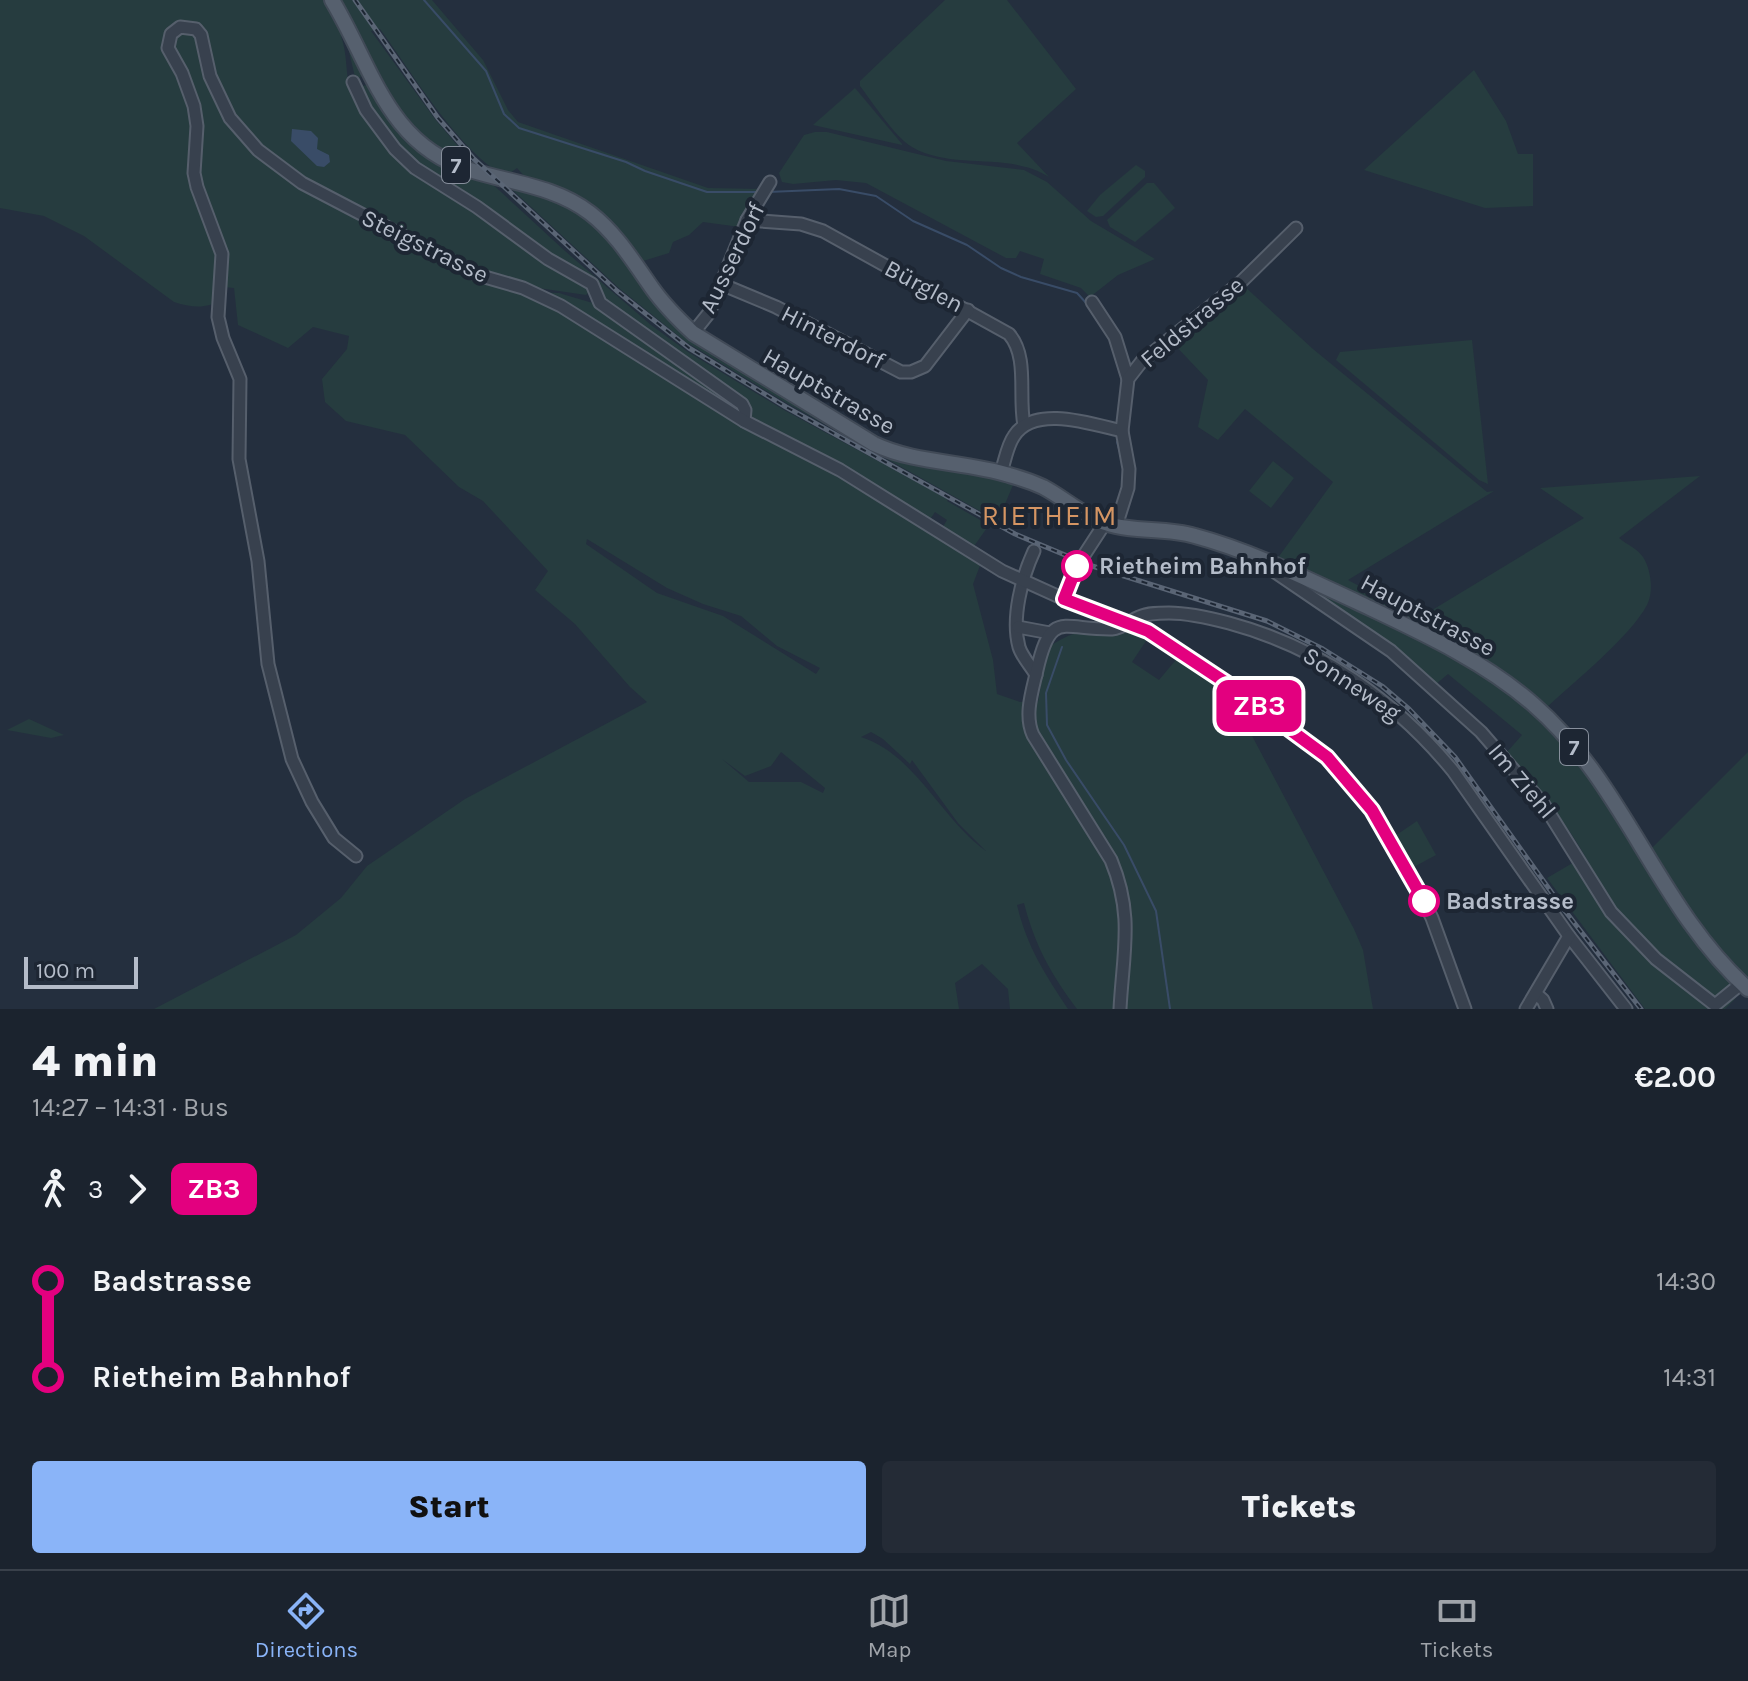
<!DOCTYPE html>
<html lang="en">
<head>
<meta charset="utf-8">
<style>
  body { margin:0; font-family:Karla,sans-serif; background:#242b36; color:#f1f3f6; height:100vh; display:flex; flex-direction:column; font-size:30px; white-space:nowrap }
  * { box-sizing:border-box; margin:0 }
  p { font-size:26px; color:#a0a4aa }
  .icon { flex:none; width:44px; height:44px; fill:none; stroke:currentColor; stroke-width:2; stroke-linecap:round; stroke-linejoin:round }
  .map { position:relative; height:1009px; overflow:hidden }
  .drawer { display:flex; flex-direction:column; background:#1b232e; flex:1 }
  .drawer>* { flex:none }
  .badge { padding:0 16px; border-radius:12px; font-size:28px; line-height:52px }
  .scale { position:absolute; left:24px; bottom:20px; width:114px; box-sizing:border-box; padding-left:8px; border:4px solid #b4bcc9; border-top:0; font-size:22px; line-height:28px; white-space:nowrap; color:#b4bcc9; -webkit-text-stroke:6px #1d2633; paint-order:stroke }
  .map>.badge { position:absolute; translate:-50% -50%; box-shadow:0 0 0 4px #fff }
  .legs { display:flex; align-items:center; gap:12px; height:88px; padding:0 32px; font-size:26px }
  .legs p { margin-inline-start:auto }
  .head { display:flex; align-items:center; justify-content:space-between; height:136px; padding:0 32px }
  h1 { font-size:44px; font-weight:800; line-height:60px }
  .primary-button { display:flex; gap:16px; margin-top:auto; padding:16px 32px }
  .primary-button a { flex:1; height:92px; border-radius:8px; background:#8ab4f8; color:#111; font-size:32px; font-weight:800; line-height:92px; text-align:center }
  .primary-button a+a { background:#242b36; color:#f1f3f6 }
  ul { padding:0 32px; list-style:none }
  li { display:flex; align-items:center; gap:28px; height:96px; font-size:30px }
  li i { display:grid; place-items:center; width:12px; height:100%; margin:0 10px; background:currentColor }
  li i::after { content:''; width:20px; height:20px; margin:-10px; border:6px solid; border-radius:50%; background:#1b232e }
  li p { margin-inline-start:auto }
  li:first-child i { background:linear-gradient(#0000 50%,currentColor 0) }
  li:last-child i { background:linear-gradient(currentColor 50%,#0000 0) }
  .tabs { display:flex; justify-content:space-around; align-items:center; height:112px; border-top:2px solid #39404a; background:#1b232e; font-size:22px; color:#a0a4aa }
  .tabs a { display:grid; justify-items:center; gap:4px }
  .tabs .selected { color:#8ab4f8 }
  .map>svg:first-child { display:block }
  .green { fill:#263c3f; fill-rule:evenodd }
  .water { fill:#394c67 }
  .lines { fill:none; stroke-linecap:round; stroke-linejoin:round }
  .stream { stroke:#394c67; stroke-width:2 }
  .minor-casing { stroke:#565f6c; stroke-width:15 }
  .major-casing { stroke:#414a57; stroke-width:18 }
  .minor { stroke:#38414e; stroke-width:11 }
  .major { stroke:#56606e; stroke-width:14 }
  .rail-casing { stroke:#5a6575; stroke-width:5 }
  .rail { stroke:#1d2633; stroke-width:2; stroke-dasharray:6; stroke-linecap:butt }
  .line-1-casing { stroke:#fff; stroke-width:18 }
  .line-1 { stroke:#e3007f; stroke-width:12 }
  .stop-1-dot { fill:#fff; stroke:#e3007f; stroke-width:4 }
  .labels { text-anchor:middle; stroke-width:8; stroke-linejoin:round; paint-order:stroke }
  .shield { fill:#1d2633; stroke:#878f9c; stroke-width:2 }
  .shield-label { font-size:22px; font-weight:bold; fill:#b4bcc9 }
  .street-label { font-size:24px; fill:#b4bcc9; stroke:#1d2633 }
  .stop-label { font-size:24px; font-weight:bold; fill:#b4bcc9; stroke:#1d2633; text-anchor:start }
  .quarter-label { font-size:28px; letter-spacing:2px; fill:#d59563; stroke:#1d2633 }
</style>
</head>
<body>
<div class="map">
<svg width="1748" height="1009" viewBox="0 0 1748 1009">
  <rect width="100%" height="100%" fill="#242f3e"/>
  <g class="green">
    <path d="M 0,0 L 432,0 L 483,60 L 508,110 L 518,122 L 708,188 L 761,189 L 740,227 L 703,222 L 689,235 L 673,242 L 669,253 L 643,261 L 611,225 L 527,179 L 517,168 L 506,176 C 461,155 411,71 380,29 L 371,31 L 435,119 L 474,165 C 409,148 382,89 359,33 L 347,35 L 362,72 L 360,78 L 355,77 L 345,35 L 341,36 C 348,55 345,75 351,94 C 355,108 382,139 393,151 L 587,286 L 589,292 L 586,295 L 504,283 L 253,153 L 288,180 L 478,280 L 522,292 L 559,293 L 596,304 L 733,404 L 742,416 L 839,473 L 981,563 L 973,584 L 993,660 L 997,694 L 1020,702 L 1038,702 L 1047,648 C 1081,624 1109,625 1148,638 L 1132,662 L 1159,680 L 1180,655 L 1230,694 L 1354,929 L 1363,950 L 1373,1009 L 1077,1009 C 1051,974 1035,946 1024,903 L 1017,905 C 1027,947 1045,974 1068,1009 L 1010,1009 L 1008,989 L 982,964 L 955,983 L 959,1009 L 154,1009 L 296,935 L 341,898 L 367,866 L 465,799 L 647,702 L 630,687 L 575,624 L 535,590 L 548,571 L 483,501 L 459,487 L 405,435 L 346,421 L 325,402 L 322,379 L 347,349 L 349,336 L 313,327 L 288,348 L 238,325 L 234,288 L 224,287 L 224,299 C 206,309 193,308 174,302 L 84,236 L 44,216 L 0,208 ZM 587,539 L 667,588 L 703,604 L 741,616 L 777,646 L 820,668 L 816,674 L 723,616 L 657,593 L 586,544 ZM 871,732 L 883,739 L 910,764 L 912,760 L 958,823 L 986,851 C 941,819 915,754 861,737 ZM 781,752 L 825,788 L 823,793 L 801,782 L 749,782 L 722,759 L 745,776 L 771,766 Z"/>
    <path d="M 945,0 L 1007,0 L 1076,89 L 1017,143 L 1049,177 C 1009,151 953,171 912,147 C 894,136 873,103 860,86 L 860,81 Z"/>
    <polygon points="1474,70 1506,121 1518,154 1533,154 1533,206 1485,208 1364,170"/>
    <path d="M 367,85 L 371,87 L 393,124 L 487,179 L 565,251 L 651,325 L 688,352 L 784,410 L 948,499 L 947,501 L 989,525 L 972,549 L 941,530 L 947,520 L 935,512 L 929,521 L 759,426 L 748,412 L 608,302 L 597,282 L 577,273 L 417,166 C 399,148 361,112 362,86 Z"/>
    <polygon points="855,88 902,144 902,145 813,125"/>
    <polygon points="815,132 827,132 946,161 1024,170 1047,182 1091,221 1155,259 1118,275 1090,297 1081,288 1040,274 1044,259 1020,251 1016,258 1006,258 866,183 836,180 793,184 782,182 779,173 804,135"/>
    <polygon points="1136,165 1145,171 1145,177 1103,216 1096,217 1087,211 1100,195"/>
    <polygon points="1147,183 1154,183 1175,208 1135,242 1110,227 1107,220"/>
    <polygon points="506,184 547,195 590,218 630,266 655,304 670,322 716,358 787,396 884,454 987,476 1013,485 998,521 783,401 686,342 620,289"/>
    <path d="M 1244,286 L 1313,349 L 1463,472 L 1487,492 L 1494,491 L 1348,580 L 1419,618 L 1584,518 L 1540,488 L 1700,476 L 1619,538 C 1626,544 1638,549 1643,557 C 1651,569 1654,592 1647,605 C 1630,637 1574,682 1546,708 L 1277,559 L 1333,482 L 1245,409 L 1218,440 L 1198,427 L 1208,380 L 1171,341 Z"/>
    <polygon points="1472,340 1488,484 1479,480 1336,360 1340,352"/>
    <polygon points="1273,461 1294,478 1271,508 1249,491"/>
    <path d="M 1282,574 L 1430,644 L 1477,670 L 1497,684 L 1539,721 L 1573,757 L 1602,796 L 1678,918 L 1734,985 L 1712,1007 L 1736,998 L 1725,1009 L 1645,1009 L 1547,878 L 1576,861 L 1600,889 C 1581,836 1541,795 1507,752 L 1522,735 L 1448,674 L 1435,685 Z"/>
    <polygon points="29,719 64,735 51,738 7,730"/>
    <polygon points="1748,752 1748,982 1709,942 1650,850"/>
    <polygon points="1417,821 1436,855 1410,869 1392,838"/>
  </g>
  <polygon class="water" points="292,129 311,131 318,138 317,149 329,155 330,162 324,167 317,166 291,141"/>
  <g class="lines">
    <g class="stream">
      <polyline points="424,0 486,71 504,114 519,128 626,162 645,171 707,192 758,192"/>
      <polyline points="768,192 839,189 876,196 913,221 967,245 1001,268 1021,277 1077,293 1088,305"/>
      <polyline points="1117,442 1121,456"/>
      <polyline points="1062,647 1046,693 1047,725 1066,760 1124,845 1156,911 1170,1009"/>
    </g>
    <g class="minor-casing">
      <g id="minor">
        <polyline points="353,82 366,110 395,149 415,168 477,207 548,259 592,284 600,303 742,404 745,410 744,421"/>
        <path d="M 747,220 L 801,224 L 823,231 L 1009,334 C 1029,357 1018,396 1024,425"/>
        <polyline points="721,284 776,307 901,372 911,372 925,366 968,310"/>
        <polyline points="1092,302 1115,337 1128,379"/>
        <polyline points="693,333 709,313 747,220 770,182"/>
        <path d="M 1001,472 C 1005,461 1007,446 1014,436 C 1034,404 1092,424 1122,431"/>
        <polyline points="1116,526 1128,488 1129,469 1122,431 1128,379 1142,361 1241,282 1296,228"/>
        <path d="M 1034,551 C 1022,577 1011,618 1019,647 C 1022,657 1031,666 1036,675"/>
        <polyline points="1274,565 1275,572 1391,651 1481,732 1544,805 1611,912 1656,959 1715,1005 1742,983"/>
        <polyline points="1064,599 1077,566 1105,523"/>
        <polyline points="1018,627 1050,633"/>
        <polyline points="356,856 334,838 312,802 292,759 268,664 258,561 239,459 240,379 223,338 218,317 222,254 197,187 194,173 197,126 194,106 182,73 168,48 171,34 180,27 196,29 201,35 210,76 230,118 258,150 302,183 478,275 523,288 561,306 744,421 840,470 1002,571 1064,599 1148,631 1228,684 1327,757 1372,810 1420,894 1432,918 1465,1009"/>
        <polyline points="1536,994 1543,1000 1547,1009"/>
        <path d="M 1120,1009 C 1123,952 1134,915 1111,860 L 1033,735 C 1024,715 1032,692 1037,670 C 1051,609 1062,630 1112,629 C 1123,628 1129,621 1139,617 C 1148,613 1159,613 1169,613 C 1188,613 1210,618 1229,623 C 1318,647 1394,699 1453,771 L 1569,936 L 1626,1009"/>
        <polyline points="1526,1009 1569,936"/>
      </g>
    </g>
    <g class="major-casing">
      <path id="major" d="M 332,0 C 372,66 387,145 470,170 C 511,183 555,186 590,213 C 616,233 633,261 652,288 C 664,305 678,319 693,333 L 874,444 C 916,464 964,461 1009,475 C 1020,478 1032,482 1043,487 C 1064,498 1082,515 1105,523 C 1134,533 1166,527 1195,536 C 1251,551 1305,578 1357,602 C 1418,631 1483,660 1534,705 C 1625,784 1658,908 1748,989"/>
    </g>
    <use href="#minor" class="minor"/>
    <use href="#major" class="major"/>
    <g class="rail-casing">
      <polyline id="rail" points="355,0 438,118 473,158 617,291 689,348 786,407 1015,534 1089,565 1267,621 1323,649 1382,686 1409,709 1455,757 1562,907 1641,1009"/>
    </g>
    <use href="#rail" class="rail"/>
  </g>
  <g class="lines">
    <g class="line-1-casing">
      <polyline id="line-1" points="1077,566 1064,599 1148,631 1228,684 1327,757 1372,810 1424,901"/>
    </g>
    <use href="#line-1" class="line-1"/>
  </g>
  <g class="stop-1-dot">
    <circle cx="1077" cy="566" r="14"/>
    <circle cx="1424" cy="901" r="14"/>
  </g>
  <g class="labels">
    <g class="shield">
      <rect x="442" y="147" width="28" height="36" rx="6"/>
      <rect x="1560" y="729" width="28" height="36" rx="6"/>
    </g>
    <g class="shield-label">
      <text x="456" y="173">7</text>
      <text x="1574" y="755">7</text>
    </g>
    <g class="street-label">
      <text transform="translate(425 246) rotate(26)" y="8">Steigstrasse</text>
      <text transform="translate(732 258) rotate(-64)" y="8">Ausserdorf</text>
      <text transform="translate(924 286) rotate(28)" y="8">Bürglen</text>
      <text transform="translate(1192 322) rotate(-40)" y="8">Feldstrasse</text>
      <text transform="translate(833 337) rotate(27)" y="8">Hinterdorf</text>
      <text transform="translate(829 391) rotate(30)" y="8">Hauptstrasse</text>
      <text transform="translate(1428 615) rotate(28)" y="8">Hauptstrasse</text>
      <text transform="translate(1352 684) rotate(34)" y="8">Sonneweg</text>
      <text transform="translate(1522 781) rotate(50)" y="8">Im Ziehl</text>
    </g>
    <g class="stop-label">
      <text x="1099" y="574">Rietheim Bahnhof</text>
      <text x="1446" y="909">Badstrasse</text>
    </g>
    <g class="quarter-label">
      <text x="1050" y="525">RIETHEIM</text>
    </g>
  </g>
</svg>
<div class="scale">100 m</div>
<b class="badge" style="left:1259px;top:706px;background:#e3007f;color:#fff">ZB3</b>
</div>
<section class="drawer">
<div class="head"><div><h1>4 min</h1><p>14:27 – 14:31 · Bus</p></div><b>€2.00</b></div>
<div class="legs"><svg class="icon" aria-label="walk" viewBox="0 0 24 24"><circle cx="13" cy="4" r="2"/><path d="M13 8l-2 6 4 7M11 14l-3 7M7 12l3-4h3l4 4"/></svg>3<svg class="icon" aria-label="forward" viewBox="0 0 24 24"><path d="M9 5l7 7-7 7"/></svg><b class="badge" style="background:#e3007f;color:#fff">ZB3</b></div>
<ul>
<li><i style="color:#e3007f"></i><b>Badstrasse</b><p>14:30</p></li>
<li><i style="color:#e3007f"></i><b>Rietheim Bahnhof</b><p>14:31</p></li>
</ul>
<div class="primary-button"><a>Start</a><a>Tickets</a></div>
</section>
<nav class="tabs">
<a class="selected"><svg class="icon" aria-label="directions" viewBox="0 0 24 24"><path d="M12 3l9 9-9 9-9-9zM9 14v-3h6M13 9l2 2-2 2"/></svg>Directions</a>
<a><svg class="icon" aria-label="map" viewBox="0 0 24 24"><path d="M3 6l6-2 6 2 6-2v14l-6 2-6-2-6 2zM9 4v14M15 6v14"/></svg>Map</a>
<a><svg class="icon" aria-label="tickets" viewBox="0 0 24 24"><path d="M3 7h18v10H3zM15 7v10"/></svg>Tickets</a>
</nav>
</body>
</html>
